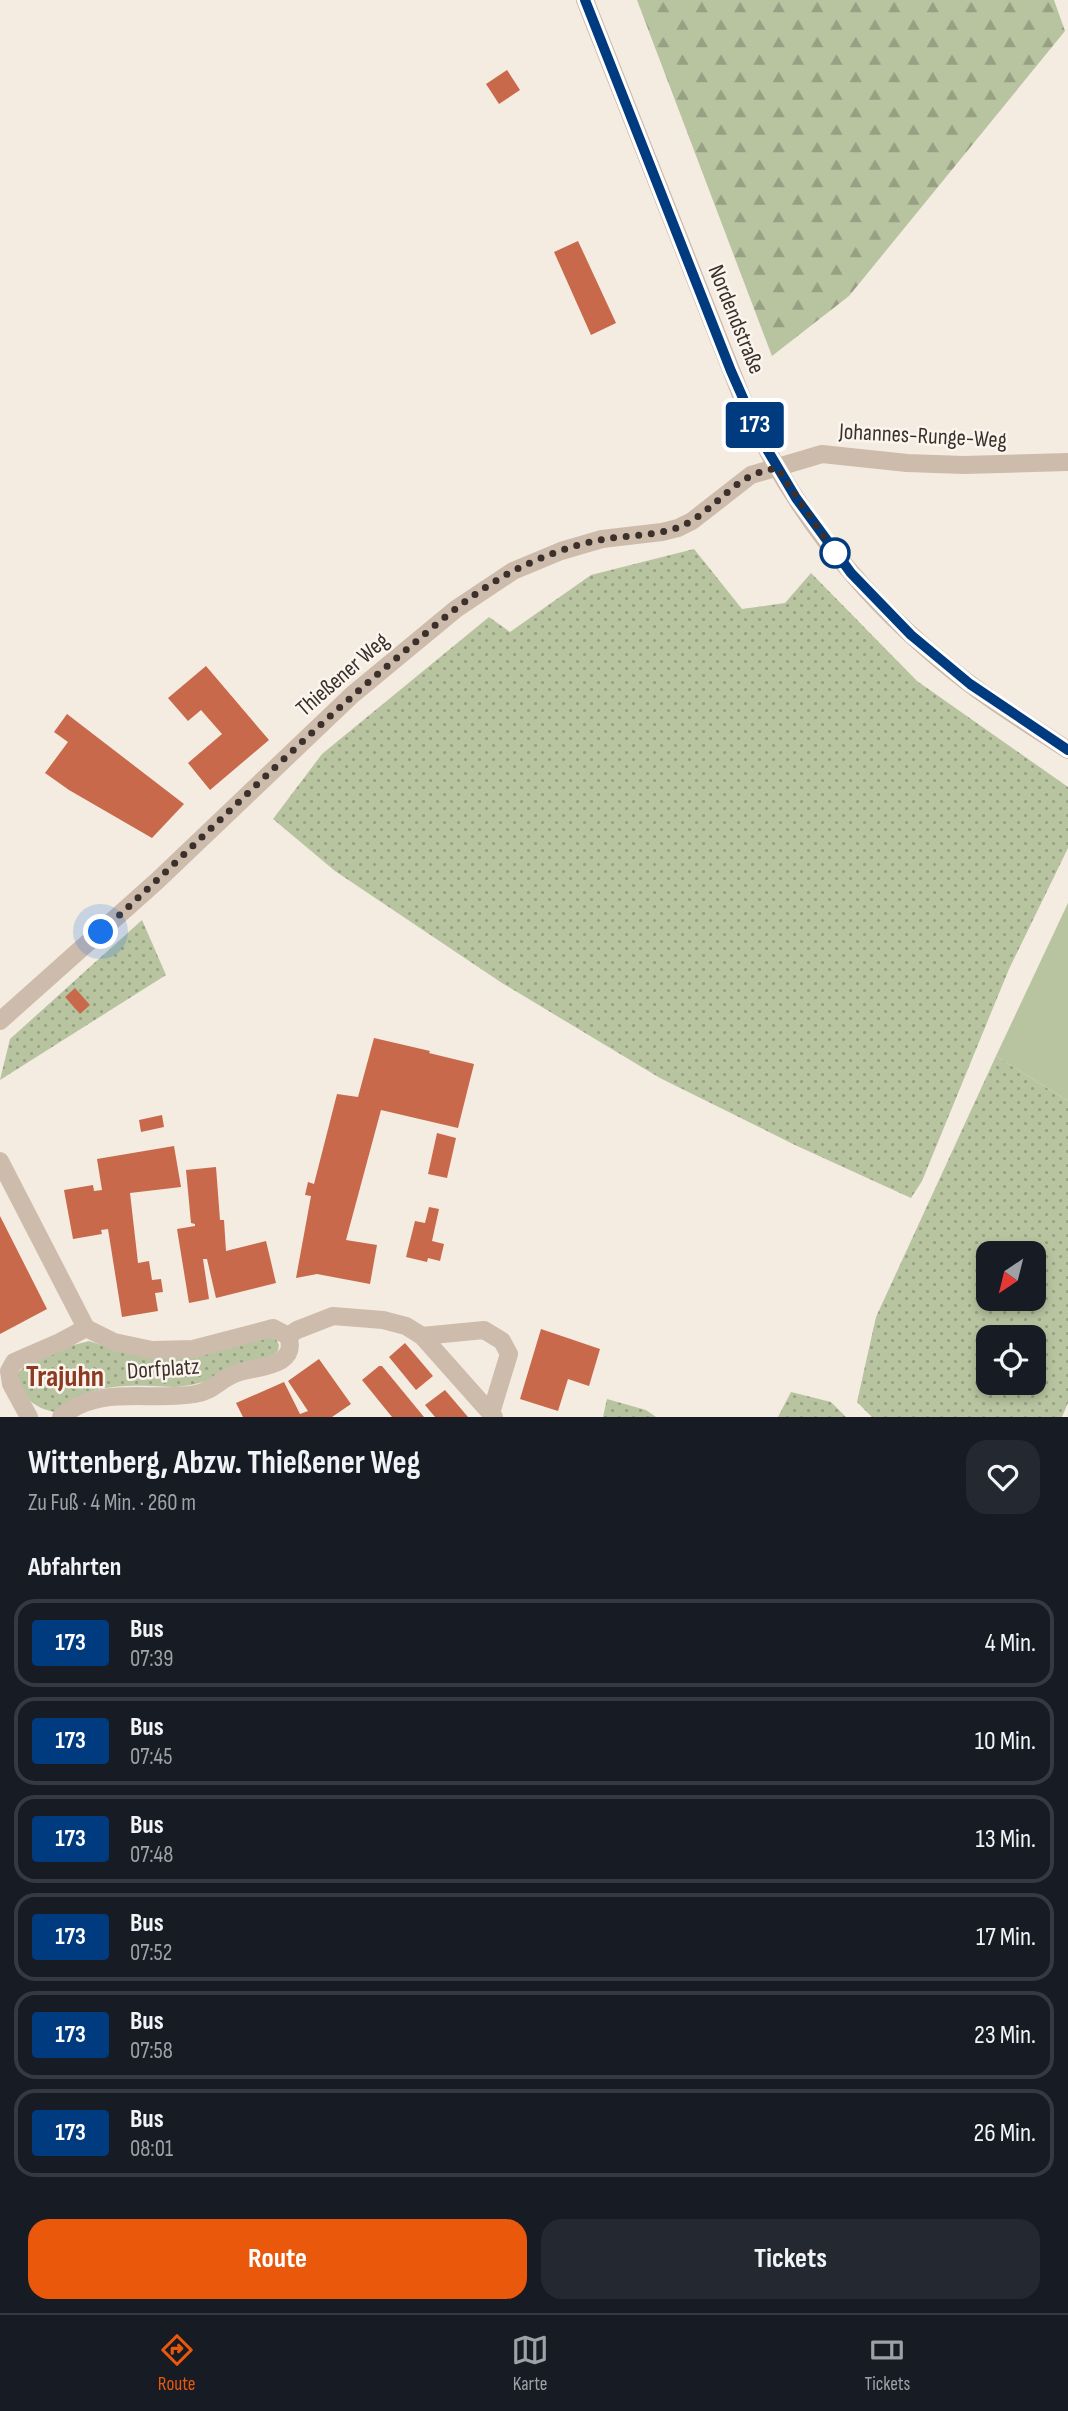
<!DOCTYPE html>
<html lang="de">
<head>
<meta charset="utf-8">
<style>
  body { margin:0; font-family:"Sofia Sans Condensed",sans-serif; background:#242831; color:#f1f3f6; height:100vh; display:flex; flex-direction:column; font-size:26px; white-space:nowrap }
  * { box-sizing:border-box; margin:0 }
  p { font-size:23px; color:#9ea1a6 }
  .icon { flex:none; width:38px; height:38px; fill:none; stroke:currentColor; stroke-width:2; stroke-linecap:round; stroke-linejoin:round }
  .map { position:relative; height:1417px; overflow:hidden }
  .sheet { display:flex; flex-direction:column; background:#171b24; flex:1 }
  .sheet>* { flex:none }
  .badge { padding:0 14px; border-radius:5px; font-size:24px; line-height:46px }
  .needle { width:46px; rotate:215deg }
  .controls { position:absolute; left:976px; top:1241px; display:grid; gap:14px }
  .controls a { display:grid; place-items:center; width:70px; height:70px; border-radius:14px; background:#171b24; box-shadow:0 4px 10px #0003; font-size:35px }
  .you { position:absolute; width:35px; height:35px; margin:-18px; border:5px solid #fff; border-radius:50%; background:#1a73e8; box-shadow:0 0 0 10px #1a73e833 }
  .map>.badge { position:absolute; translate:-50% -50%; box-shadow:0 0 0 4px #fff }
  h2 { padding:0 28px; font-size:26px; line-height:63px }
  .round { display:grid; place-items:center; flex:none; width:74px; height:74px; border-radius:21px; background:#242831 }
  .head { display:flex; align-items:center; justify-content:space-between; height:119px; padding:0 28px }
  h1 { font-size:33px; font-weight:700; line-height:52px }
  .button { display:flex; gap:14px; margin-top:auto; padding:14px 28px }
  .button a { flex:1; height:80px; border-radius:21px; background:#ea580c; color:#fff; font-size:28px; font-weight:700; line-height:80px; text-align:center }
  .button a+a { background:#242831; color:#f1f3f6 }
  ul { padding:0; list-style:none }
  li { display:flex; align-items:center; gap:21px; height:88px; margin:0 14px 10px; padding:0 14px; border:4px solid #363941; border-radius:21px }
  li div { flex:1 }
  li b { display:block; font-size:26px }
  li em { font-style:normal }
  li .badge { min-width:77px; font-weight:700; text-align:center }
  .dock { display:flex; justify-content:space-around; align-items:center; height:98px; border-top:2px solid #363941; background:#171b24; font-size:19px; color:#9ea1a6 }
  .dock a { display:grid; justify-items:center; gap:4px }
  .dock .active { color:#ea580c }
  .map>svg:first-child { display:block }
  .grass { fill:url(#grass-dots); fill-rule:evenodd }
  .forest { fill:url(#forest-firs) }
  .pitch { fill:#b8c4a0 }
  .building { fill:#c8694b }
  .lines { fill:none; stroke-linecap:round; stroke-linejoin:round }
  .minor { stroke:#cdbbac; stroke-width:18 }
  .line-casing { stroke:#fff; stroke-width:16 }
  .line { stroke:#003b80; stroke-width:10 }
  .walk { stroke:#3b302b; stroke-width:7; stroke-dasharray:0 12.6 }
  .stop-dot { fill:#fff; stroke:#003b80; stroke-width:3.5 }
  .labels { text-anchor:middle; stroke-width:5; stroke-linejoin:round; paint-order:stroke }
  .street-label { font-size:23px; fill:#3b302b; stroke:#fbf5ee }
  .district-label { font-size:30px; font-weight:bold; fill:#8c3b22; stroke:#fbf5ee }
</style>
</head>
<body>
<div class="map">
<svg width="1068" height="1417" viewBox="0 0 1068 1417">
  <defs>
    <pattern id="grass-dots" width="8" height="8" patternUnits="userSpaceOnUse" patternTransform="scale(1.75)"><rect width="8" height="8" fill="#b8c4a0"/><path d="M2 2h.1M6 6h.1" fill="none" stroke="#97a083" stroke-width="1.8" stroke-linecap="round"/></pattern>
    <pattern id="forest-firs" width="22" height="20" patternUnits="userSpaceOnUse" patternTransform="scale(1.75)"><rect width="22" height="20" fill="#b8c4a0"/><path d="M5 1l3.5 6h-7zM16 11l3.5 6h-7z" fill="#97a083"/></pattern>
  </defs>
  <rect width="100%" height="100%" fill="#f4ebe1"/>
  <g class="grass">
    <polygon points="694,549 742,609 785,603 811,573 917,681 1068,787 1068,848 1009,969 922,1181 911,1198 795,1145 660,1078 502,983 335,871 273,819 322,754 489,617 510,632 591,575"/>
    <polygon points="142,920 166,975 0,1080 10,1039"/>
    <path d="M 996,1056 L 1068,1101 L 1068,1403 L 1062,1417 L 872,1417 L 857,1402 L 876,1317 ZM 989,1253 L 1034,1253 L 1034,1298 L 989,1298 ZM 989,1337 L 1034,1337 L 1034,1382 L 989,1382 Z"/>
    <path d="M 268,1337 L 276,1339 L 279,1345 L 278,1351 L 271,1357 C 243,1367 214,1382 184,1386 C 174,1388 162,1386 152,1386 C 112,1385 87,1387 55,1412 C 33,1408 21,1396 17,1374 L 25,1365 L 66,1347 L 89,1341 L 126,1353 Z"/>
    <polygon points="791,1392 831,1402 846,1417 778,1417"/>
    <polygon points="607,1399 646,1410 656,1417 603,1417"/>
  </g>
  <polygon class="forest" points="637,0 1054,0 1065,31 849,296 772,356"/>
  <polygon class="pitch" points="1068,903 1068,1101 996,1056"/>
  <g class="building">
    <polygon points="507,70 520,90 499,104 486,84"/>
    <polygon points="578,241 616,323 591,335 554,252"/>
    <polygon points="206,666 269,740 210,790 188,763 222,734 201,710 188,721 168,698"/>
    <polygon points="67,714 184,804 152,838 69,790 45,773 68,742 54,732"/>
    <polygon points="75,988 90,1005 80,1014 65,997"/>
    <polygon points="374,1038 430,1051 429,1053 474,1064 458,1128 381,1110 346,1240 377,1245 370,1284 317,1274 296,1278 311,1196 305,1195 308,1182 314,1184 337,1094 358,1097"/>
    <polygon points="162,1115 164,1127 141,1132 139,1120"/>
    <polygon points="437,1133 456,1138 447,1178 428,1174"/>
    <polygon points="174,1146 181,1187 130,1193 138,1263 149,1261 152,1280 161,1279 163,1292 155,1293 158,1311 122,1317 108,1229 101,1230 102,1234 73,1239 64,1190 93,1185 94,1191 102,1190 97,1159"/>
    <polygon points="216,1167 220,1220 224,1220 226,1251 266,1241 276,1283 216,1298 207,1259 203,1259 209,1299 189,1303 177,1229 195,1226 195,1224 191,1223 186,1170"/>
    <polygon points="429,1207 439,1209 432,1241 444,1244 440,1261 428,1258 427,1262 406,1257 415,1221 425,1223"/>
    <polygon points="0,1216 47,1309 0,1334"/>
    <polygon points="541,1329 600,1349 589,1386 568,1379 558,1411 520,1399"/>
    <polygon points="405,1343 433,1376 416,1390 389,1357"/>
    <polygon points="319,1359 351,1404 332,1417 243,1417 236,1403 284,1382 300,1414 308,1411 288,1381"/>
    <polygon points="379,1366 382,1366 424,1417 392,1417 362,1380"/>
    <polygon points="445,1390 468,1417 435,1417 425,1405"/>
  </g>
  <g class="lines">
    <g class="minor">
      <path d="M 585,0 L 741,395 C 785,499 855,590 941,661 C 981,695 1025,722 1068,750"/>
      <polyline points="0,1021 157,881 352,695 456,609 513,571 561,551 602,539 662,532 678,528 692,521 751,475 822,454 907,463 964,465 1068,462"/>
      <polyline points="0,1161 86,1328 60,1342 14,1362 9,1371 11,1384 29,1417"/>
      <polyline points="86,1328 114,1342 152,1350 193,1349 273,1328 288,1336"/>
      <polyline points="422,1336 484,1330 502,1341 509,1354 491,1413"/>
      <path d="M 61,1417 C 100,1384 149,1402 195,1394 C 214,1391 221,1378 237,1373 C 256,1366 299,1368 288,1336 L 297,1330 L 333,1316 L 383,1320 L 406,1326 L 422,1336 L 494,1417"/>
    </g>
  </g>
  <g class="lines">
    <g class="line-casing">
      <polyline id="line" points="585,0 731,371 762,441 796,498 851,573 911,635 970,684 1068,750"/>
    </g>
    <use href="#line" class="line"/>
    <path class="walk" d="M 101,932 C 199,843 291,747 392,662 C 431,629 470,593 515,570 C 543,556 575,544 605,539 C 629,535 656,536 679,527 C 705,517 723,492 747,478 C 757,472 767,470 777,468 L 835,553"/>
  </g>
  <circle class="stop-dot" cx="835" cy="553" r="14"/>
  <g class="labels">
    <g class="street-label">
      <text transform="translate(737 319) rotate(68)" y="8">Nordendstraße</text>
      <text transform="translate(923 435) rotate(3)" y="8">Johannes-Runge-Weg</text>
      <text transform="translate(342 674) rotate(-41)" y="8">Thießener Weg</text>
      <text transform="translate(163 1368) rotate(-4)" y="8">Dorfplatz</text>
    </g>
    <g class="district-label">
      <text x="65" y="1386">Trajuhn</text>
    </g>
  </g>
</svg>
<div class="controls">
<a><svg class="needle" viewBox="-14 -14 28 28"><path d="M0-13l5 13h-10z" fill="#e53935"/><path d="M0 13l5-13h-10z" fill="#9ea1a6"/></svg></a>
<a><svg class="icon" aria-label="locate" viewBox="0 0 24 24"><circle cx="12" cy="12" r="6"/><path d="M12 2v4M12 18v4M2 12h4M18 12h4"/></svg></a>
</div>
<div class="you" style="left:101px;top:932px"></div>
<b class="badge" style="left:755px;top:425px;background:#003b80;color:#fff">173</b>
</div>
<section class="sheet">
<div class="head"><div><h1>Wittenberg, Abzw. Thießener Weg</h1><p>Zu Fuß · 4 Min. · 260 m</p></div><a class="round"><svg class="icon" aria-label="heart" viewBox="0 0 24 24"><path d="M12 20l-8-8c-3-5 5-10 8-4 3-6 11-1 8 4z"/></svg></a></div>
<h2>Abfahrten</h2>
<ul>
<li><span class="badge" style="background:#003b80;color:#fff">173</span><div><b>Bus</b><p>07:39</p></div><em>4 Min.</em></li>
<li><span class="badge" style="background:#003b80;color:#fff">173</span><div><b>Bus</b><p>07:45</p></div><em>10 Min.</em></li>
<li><span class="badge" style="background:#003b80;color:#fff">173</span><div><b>Bus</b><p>07:48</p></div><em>13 Min.</em></li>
<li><span class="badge" style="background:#003b80;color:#fff">173</span><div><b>Bus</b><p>07:52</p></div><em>17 Min.</em></li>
<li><span class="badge" style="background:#003b80;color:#fff">173</span><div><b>Bus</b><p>07:58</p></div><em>23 Min.</em></li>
<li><span class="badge" style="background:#003b80;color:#fff">173</span><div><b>Bus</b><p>08:01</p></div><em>26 Min.</em></li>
</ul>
<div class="button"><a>Route</a><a>Tickets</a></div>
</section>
<nav class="dock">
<a class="active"><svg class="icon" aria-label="directions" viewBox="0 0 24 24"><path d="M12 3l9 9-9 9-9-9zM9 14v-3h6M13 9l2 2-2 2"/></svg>Route</a>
<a><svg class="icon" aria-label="map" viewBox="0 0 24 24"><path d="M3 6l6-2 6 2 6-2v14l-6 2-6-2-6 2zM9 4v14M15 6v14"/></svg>Karte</a>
<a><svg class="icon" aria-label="tickets" viewBox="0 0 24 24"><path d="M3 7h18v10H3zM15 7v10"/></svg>Tickets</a>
</nav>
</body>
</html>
